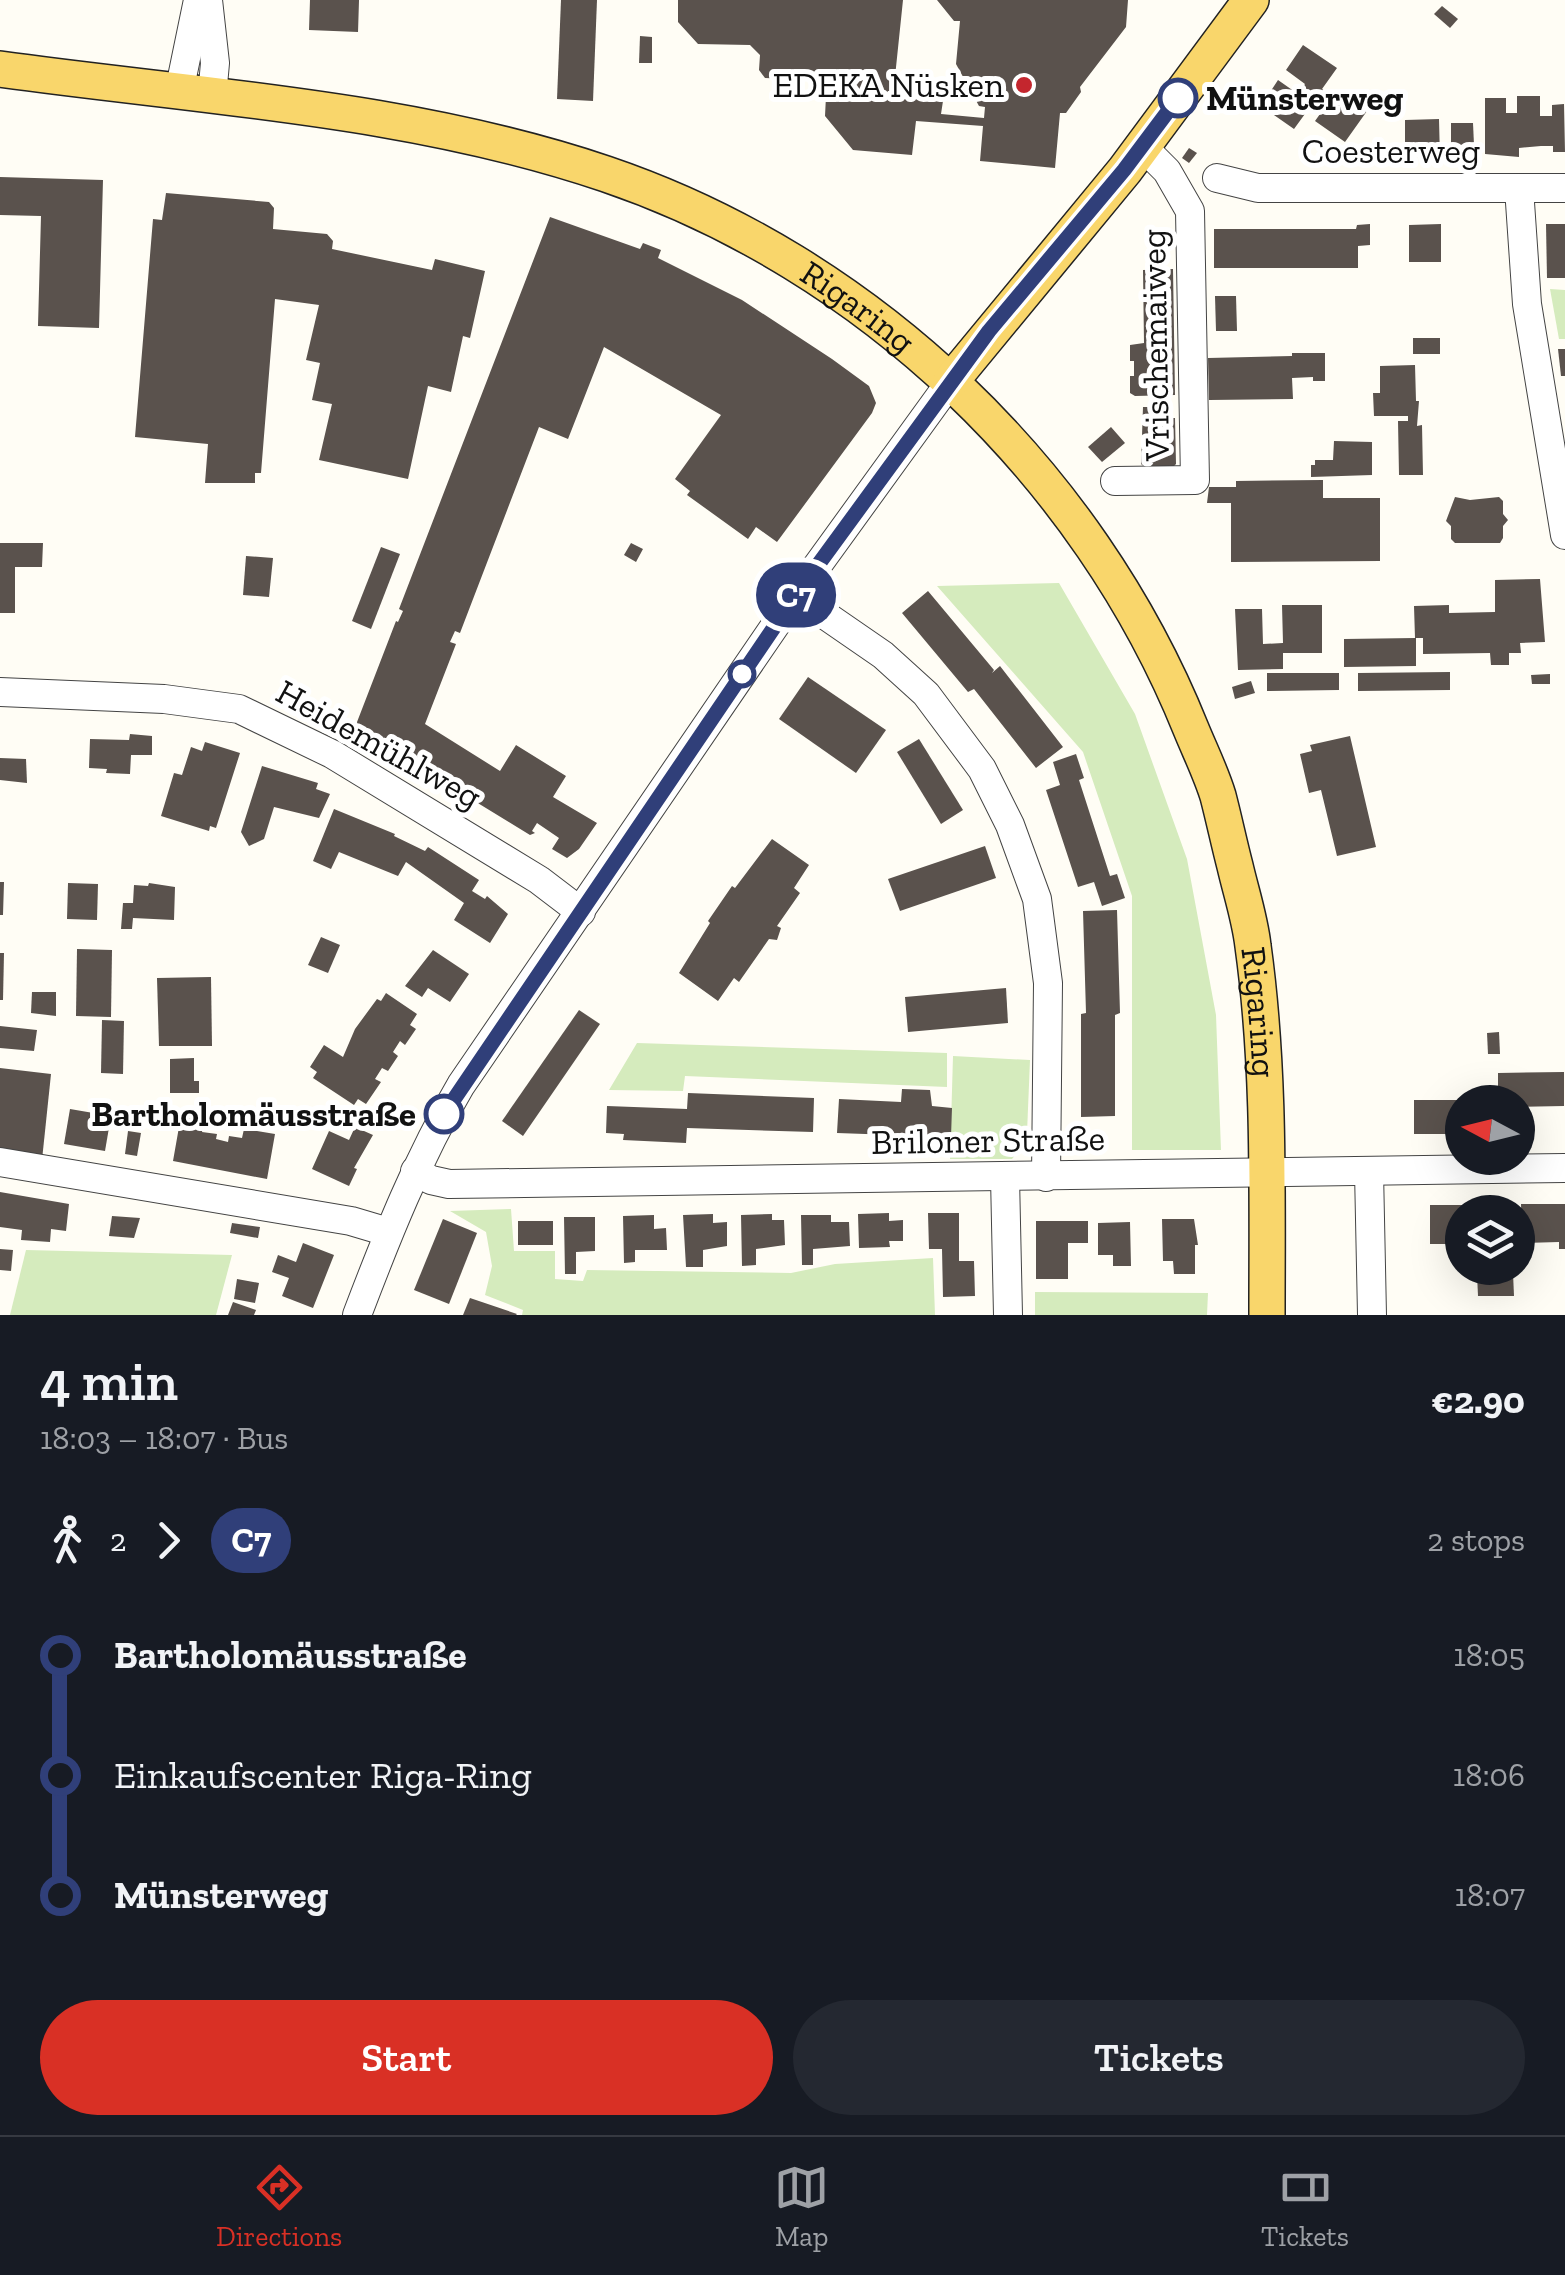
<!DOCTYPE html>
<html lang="en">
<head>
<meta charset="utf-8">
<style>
  body { margin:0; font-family:"Zilla Slab",serif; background:#242831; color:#f1f3f6; height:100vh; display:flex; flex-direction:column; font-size:38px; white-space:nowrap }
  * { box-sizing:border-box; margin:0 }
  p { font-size:32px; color:#9ea1a6 }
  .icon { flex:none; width:55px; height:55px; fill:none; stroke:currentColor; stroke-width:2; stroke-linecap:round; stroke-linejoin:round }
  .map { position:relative; height:1315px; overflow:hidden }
  .drawer { display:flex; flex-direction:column; background:#171b24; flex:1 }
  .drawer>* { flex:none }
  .badge { padding:0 20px; border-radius:32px; font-size:35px; line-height:65px }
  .needle { width:65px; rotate:277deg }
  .fabs { position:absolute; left:1445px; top:1085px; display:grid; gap:20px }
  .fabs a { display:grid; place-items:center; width:90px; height:90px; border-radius:50%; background:#171b24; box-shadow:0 10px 40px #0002; font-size:50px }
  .map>.badge { position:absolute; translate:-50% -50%; box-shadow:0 0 0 5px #fff }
  .legs { display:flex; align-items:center; gap:15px; height:110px; padding:0 40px; font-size:32px }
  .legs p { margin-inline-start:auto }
  .head { display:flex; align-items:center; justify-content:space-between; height:170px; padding:0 40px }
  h1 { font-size:55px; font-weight:600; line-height:75px }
  .cta { display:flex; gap:20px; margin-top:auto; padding:20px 40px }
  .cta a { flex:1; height:115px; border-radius:60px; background:#d93025; color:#fff; font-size:40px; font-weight:600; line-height:115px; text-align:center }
  .cta a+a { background:#242831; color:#f1f3f6 }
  ul { padding:0 40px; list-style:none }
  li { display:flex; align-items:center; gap:35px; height:120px; font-size:38px }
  li i { display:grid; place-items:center; width:15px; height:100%; margin:0 12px; background:currentColor }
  li i::after { content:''; width:25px; height:25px; margin:-12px; border:8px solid; border-radius:50%; background:#171b24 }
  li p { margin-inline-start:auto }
  li:first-child i { background:linear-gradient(#0000 50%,currentColor 0) }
  li:last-child i { background:linear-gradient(currentColor 50%,#0000 0) }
  .tabs { display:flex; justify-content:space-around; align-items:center; height:140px; border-top:2px solid #363941; background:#171b24; font-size:28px; color:#9ea1a6 }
  .tabs a { display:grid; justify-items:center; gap:5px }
  .tabs .active { color:#d93025 }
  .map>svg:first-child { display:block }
  .green { fill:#d5ebbd }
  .building { fill:#5a524d }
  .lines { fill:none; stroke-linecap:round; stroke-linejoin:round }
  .minor-casing { stroke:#444; stroke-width:30 }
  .major-casing { stroke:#222; stroke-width:38 }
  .minor { stroke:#fff; stroke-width:28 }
  .major { stroke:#f9d66b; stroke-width:35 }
  .line-1-casing { stroke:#fff; stroke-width:22 }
  .line-1 { stroke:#303f79; stroke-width:15 }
  .poi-dot { fill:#c4262e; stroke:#fff; stroke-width:4 }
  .stop-1-dot { fill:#fff; stroke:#303f79; stroke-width:5 }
  .labels { text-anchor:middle; stroke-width:10; stroke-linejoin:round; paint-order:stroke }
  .poi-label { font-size:35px; fill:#111; stroke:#fff; text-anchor:end }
  .stop-label { font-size:35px; font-weight:bold; fill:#111; stroke:#fff; text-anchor:start }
  .street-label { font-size:35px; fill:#111; stroke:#fff }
</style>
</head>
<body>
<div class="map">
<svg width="1565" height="1315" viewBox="0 0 1565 1315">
  <rect width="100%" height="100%" fill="#fffdf5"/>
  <g class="green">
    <polygon points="1550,289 1565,290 1565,339 1559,339"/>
    <polygon points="1059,583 1135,714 1187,859 1216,1015 1221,1150 1132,1150 1132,896 1083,752 937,586"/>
    <polygon points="637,1043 947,1053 947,1087 685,1076 683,1091 609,1090"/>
    <polygon points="953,1056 1030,1060 1027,1133 1025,1143 1012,1159 950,1159"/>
    <polygon points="511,1209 514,1251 555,1251 555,1279 583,1281 587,1270 791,1273 835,1264 933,1258 935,1315 522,1315 523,1310 485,1295 492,1266 486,1232 450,1211"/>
    <polygon points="26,1250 232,1255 216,1315 10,1315"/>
    <polygon points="1035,1292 1208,1293 1207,1315 1035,1315"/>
  </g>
  <g class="building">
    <polygon points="310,0 359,0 358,32 309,30"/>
    <polygon points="561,0 597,0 593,101 557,99"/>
    <polygon points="678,0 903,0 893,96 939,97 943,101 941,114 984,118 985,107 979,106 956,64 960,21 954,21 937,0 1128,0 1126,27 1080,87 1081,92 1066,113 1060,113 1055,168 980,161 983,126 916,121 912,155 853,150 825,116 826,96 810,80 765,78 759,70 760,55 750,45 698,44 678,22"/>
    <polygon points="1442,6 1458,19 1450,28 1434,14"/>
    <polygon points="640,36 652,37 652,63 639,63"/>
    <polygon points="1303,45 1337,68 1322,89 1332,96 1337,90 1367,111 1345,142 1315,121 1320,114 1310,107 1294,129 1261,106 1278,80 1298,94 1305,84 1286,70"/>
    <polygon points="1517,96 1540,96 1540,116 1552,116 1552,105 1564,104 1565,152 1553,152 1553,146 1541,146 1519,148 1519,157 1485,154 1485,98 1506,98 1506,113 1517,113"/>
    <polygon points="1439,119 1440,159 1420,160 1420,155 1405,155 1405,120"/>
    <polygon points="1451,123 1473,123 1474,145 1451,145"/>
    <polygon points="1189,148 1197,153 1189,163 1182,158"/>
    <polygon points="0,177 103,180 99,328 38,326 41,216 0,215"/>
    <polygon points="166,193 269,202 274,208 273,229 327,234 333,241 332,249 432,270 435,259 485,271 470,338 463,336 451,392 428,386 408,479 319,460 332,404 312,400 320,363 306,360 319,305 275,299 261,473 255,473 255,483 205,483 208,444 135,437 153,219 162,220"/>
    <polygon points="550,217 640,249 643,243 661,250 658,258 742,300 832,359 869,386 876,403 872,413 777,542 756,527 748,539 687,495 690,491 675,479 721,415 604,347 568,439 539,427 460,633 455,631 450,642 456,644 425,724 500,771 516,745 566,776 553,797 597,823 579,849 567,858 552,849 559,838 537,823 532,831 535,833 530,835 414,764 409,762 411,757 352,735 396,621 398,622 403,611 399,609"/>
    <polygon points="1370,224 1370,245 1358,246 1358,268 1214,268 1214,229 1356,229 1357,225"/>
    <polygon points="1441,224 1441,262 1409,262 1409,225"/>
    <polygon points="1546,224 1565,224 1565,278 1547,278"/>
    <polygon points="1173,269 1175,395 1135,396 1130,393 1130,376 1134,376 1134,361 1130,361 1130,345 1144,343 1143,270"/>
    <polygon points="1215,296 1236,296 1237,331 1216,331"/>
    <rect x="1413" y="338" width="27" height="16"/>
    <polygon points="1558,349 1565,349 1565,376 1561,376"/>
    <polygon points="1292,353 1325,353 1325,381 1313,381 1313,377 1292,378 1293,399 1209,400 1208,358 1292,356"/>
    <polygon points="1415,365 1416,401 1419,401 1417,426 1422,425 1423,475 1399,475 1398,421 1408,421 1408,416 1374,416 1373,393 1380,393 1380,366"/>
    <polygon points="1143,407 1163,407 1163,418 1175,418 1176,464 1170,470 1148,470 1141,464"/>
    <polygon points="1111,427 1125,443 1102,462 1088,447"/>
    <polygon points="1334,441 1372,442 1372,475 1311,477 1311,465 1315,465 1315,460 1333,460"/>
    <polygon points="1323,480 1323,498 1380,498 1380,561 1231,562 1231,503 1207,503 1209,487 1236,487 1236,481"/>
    <polygon points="1455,497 1470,500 1499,497 1503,501 1503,514 1508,520 1503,526 1503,538 1500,543 1455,543 1451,539 1451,526 1446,521"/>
    <polygon points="0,543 43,543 42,567 15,567 15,613 0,613"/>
    <polygon points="631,543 643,549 636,562 624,555"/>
    <polygon points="381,547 400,554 371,629 352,621"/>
    <polygon points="246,556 273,558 269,597 243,595"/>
    <polygon points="1540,579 1545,642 1520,643 1521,653 1509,653 1509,665 1491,665 1490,653 1423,654 1423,638 1416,638 1416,666 1344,667 1344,639 1415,638 1414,606 1449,605 1449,613 1495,612 1495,580"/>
    <polygon points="928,591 994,670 992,673 1000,666 1063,747 1036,768 974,689 968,692 902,613"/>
    <polygon points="1282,605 1322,605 1322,653 1283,653 1283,669 1238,670 1235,609 1262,609 1263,644 1283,643"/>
    <polygon points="1450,672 1450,690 1358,691 1358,673"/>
    <polygon points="1267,673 1339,673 1339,690 1267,691"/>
    <polygon points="1550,674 1550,684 1532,684 1531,675"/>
    <polygon points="808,677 886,730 856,773 779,719"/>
    <polygon points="1251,681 1255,693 1235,699 1232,687"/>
    <polygon points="130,734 152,736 152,755 131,755 130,774 106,773 107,769 89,768 90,739 129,740"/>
    <polygon points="1350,736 1376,847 1337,856 1321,790 1309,793 1300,754 1312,751 1310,745"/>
    <polygon points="919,739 963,810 941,824 897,752"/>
    <polygon points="205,742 240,753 216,828 210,826 209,831 161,816 174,773 182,775 191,747 202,751"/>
    <polygon points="1076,754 1084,778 1079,780 1110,876 1117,874 1125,898 1102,906 1094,882 1078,887 1046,790 1060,785 1053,762"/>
    <polygon points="0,758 26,759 27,783 0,780"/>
    <polygon points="262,766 318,783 316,789 330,794 319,818 274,807 264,839 249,846 241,832"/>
    <polygon points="334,809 395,834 394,836 425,851 428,847 479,880 472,891 485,899 487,896 508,914 490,943 454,920 464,903 406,862 398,876 339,852 331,869 313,861"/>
    <polygon points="772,839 809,865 794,888 800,893 777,926 781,928 777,940 769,939 739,982 734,978 718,1001 679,973 710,923 708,921 732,886 735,888"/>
    <polygon points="985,846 996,878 900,911 888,879"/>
    <polygon points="0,882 4,882 3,915 0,915"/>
    <polygon points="68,883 98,884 97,920 67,919"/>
    <polygon points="149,883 175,887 174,920 133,918 132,929 121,929 123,903 133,903 134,885 148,886"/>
    <polygon points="1117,910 1120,1013 1115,1015 1115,1116 1081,1117 1081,1014 1086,1013 1083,911"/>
    <polygon points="321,937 340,945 328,973 308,965"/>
    <polygon points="77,949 112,950 111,1017 76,1016"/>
    <polygon points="433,950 469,974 450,1002 428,988 422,997 405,986"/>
    <polygon points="0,953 4,953 3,1000 0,1000"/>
    <polygon points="211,977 212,1046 159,1046 157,978"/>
    <polygon points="1006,988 1008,1023 908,1032 905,997"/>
    <polygon points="32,992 56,992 56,1016 31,1013"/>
    <polygon points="386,993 417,1014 410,1025 416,1029 405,1045 400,1041 393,1052 398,1056 388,1071 382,1068 375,1079 381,1082 366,1104 358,1099 354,1105 313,1078 317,1072 310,1067 324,1045 343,1057 355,1029 377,999 381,1001"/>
    <polygon points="579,1010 600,1024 523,1136 502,1121"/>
    <polygon points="102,1020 124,1021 123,1074 101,1073"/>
    <polygon points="0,1026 37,1030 34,1051 0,1048"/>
    <polygon points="1499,1032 1500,1054 1488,1054 1487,1033"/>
    <polygon points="194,1058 194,1081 199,1081 199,1093 170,1093 170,1059"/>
    <polygon points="0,1068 51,1074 42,1160 0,1155"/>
    <polygon points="1564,1072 1564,1106 1518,1107 1518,1102 1498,1102 1498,1073"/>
    <polygon points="902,1089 930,1090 932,1106 952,1108 951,1137 837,1133 839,1099 901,1102"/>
    <polygon points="688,1093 814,1098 813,1132 687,1128 686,1143 623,1140 624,1134 606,1133 607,1106 687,1109"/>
    <rect x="1414" y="1100" width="48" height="34"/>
    <polygon points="70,1109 111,1116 105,1151 64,1144"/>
    <polygon points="205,1118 202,1132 217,1134 216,1139 228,1142 229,1136 242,1138 244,1129 275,1134 267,1179 173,1161 179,1127 183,1128 184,1119"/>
    <polygon points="355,1127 373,1135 354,1168 357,1169 349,1186 312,1169 329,1131 349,1140"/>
    <polygon points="128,1131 141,1133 137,1156 125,1154"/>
    <polygon points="0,1192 69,1204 66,1231 51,1229 50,1242 21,1240 22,1230 0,1227"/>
    <polygon points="1521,1204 1565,1204 1565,1249 1559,1249 1559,1242 1522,1243"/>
    <polygon points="1430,1205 1502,1205 1502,1212 1462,1212 1462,1244 1430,1244"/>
    <polygon points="889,1213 889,1221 903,1220 903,1241 889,1241 890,1247 859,1248 858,1214"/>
    <polygon points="928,1213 959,1213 959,1261 974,1261 975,1296 943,1297 942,1249 929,1249"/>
    <polygon points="713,1214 713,1223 727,1222 727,1246 703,1250 703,1267 686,1267 683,1215"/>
    <polygon points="772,1214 772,1220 784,1220 785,1245 756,1249 756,1265 742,1266 741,1215"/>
    <polygon points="654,1215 654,1229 666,1228 667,1250 635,1250 635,1262 624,1263 623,1216"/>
    <polygon points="801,1215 831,1215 831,1222 849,1222 850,1246 813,1249 813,1265 802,1265"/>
    <polygon points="112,1216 140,1218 134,1238 109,1236"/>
    <polygon points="564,1217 595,1217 595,1251 576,1252 576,1274 565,1274"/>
    <polygon points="443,1219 477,1233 449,1304 414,1290"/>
    <polygon points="1162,1219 1194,1219 1198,1245 1195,1245 1195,1274 1174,1274 1173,1261 1163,1261"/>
    <rect x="518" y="1221" width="35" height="24"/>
    <polygon points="1036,1221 1088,1221 1088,1243 1068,1243 1068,1279 1036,1279"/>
    <polygon points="1130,1222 1131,1266 1113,1266 1113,1255 1098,1255 1098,1223"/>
    <polygon points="232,1223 260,1227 258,1238 230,1233"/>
    <polygon points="303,1243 334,1255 313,1308 282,1296 289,1278 272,1272 278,1255 296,1262"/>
    <polygon points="0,1249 13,1250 11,1271 0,1270"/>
    <polygon points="1513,1273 1514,1296 1478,1296 1477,1274"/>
    <polygon points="237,1279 259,1283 255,1303 234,1299"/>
    <polygon points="470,1298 517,1314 516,1315 463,1315"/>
    <polygon points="233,1302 256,1310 254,1315 228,1315"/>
  </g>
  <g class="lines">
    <g class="minor-casing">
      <g id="minor">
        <polyline points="208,0 215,63 212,96"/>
        <polyline points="179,92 198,0"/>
        <polyline points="1217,178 1258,188 1565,188"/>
        <polyline points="1519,188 1527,304 1565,535"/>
        <polyline points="1115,481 1195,480 1190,211 1167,171 1142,146"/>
        <polyline points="796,595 883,655 926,694 982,769 1010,825 1037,899 1048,983 1046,1177"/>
        <polyline points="0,692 164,699 239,709 332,754 539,880 581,912"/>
        <polyline points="0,1162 351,1221 388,1232"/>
        <polyline points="415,1171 431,1180 449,1184 1565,1168"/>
        <polyline points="1369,1171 1372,1315"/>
        <polyline points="1005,1177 1008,1315"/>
        <path d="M 357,1315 C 387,1236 418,1158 461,1085 L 796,595 L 951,381"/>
      </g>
    </g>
    <g class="major-casing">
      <g id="major">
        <path id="s1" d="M 0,69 C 203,97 411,108 606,174 C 868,263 1088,473 1191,729 C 1200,751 1211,773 1218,796 C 1224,819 1229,843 1235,866 C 1241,892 1250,919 1253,946 C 1270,1068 1267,1192 1267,1315"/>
        <polyline points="951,381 1125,170 1251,0"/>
      </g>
    </g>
    <use href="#minor" class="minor"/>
    <use href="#major" class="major"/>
  </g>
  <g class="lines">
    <g class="line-1-casing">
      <polyline id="line-1" points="444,1114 796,595 989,331 1124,170 1178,98"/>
    </g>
    <use href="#line-1" class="line-1"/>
  </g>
  <circle class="poi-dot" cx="1024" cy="85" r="10"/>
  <g class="stop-1-dot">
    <circle cx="1178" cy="98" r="18"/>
    <circle cx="742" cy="674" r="12"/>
    <circle cx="444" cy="1114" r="18"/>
  </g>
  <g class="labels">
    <g class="poi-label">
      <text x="1004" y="97">EDEKA Nüsken</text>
    </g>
    <g class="stop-label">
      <text x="1206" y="110">Münsterweg</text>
      <text x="416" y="1126" text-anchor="end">Bartholomäusstraße</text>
    </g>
    <g class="street-label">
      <text x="1391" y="163">Coesterweg</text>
      <text dy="12" stroke="none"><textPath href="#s1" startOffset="902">Rigaring</textPath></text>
      <text transform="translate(1155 345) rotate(-91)" y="12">Vrischemaiweg</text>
      <text transform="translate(379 744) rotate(29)" y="12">Heidemühlweg</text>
      <text dy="12" stroke="none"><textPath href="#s1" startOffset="1740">Rigaring</textPath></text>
      <text transform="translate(988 1140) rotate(-1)" y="12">Briloner Straße</text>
    </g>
  </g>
</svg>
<div class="fabs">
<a><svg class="needle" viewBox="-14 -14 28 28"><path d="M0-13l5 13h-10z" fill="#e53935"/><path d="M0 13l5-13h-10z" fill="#9ea1a6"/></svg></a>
<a><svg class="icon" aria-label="layers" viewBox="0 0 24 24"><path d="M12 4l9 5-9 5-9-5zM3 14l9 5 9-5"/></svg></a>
</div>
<b class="badge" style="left:796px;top:595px;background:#303f79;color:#fff">C7</b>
</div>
<section class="drawer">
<div class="head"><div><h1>4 min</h1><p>18:03 – 18:07 · Bus</p></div><b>€2.90</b></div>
<div class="legs"><svg class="icon" aria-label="walk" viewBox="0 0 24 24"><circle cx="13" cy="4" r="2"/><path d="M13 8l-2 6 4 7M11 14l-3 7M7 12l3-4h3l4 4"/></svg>2<svg class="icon" aria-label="forward" viewBox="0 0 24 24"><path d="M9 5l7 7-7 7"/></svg><b class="badge" style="background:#303f79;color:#fff">C7</b><p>2 stops</p></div>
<ul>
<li><i style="color:#303f79"></i><b>Bartholomäusstraße</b><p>18:05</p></li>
<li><i style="color:#303f79"></i><span>Einkaufscenter Riga-Ring</span><p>18:06</p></li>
<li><i style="color:#303f79"></i><b>Münsterweg</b><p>18:07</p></li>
</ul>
<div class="cta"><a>Start</a><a>Tickets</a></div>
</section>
<nav class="tabs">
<a class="active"><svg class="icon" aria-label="directions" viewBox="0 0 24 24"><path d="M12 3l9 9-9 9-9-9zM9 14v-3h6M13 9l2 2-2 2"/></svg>Directions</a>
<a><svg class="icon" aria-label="map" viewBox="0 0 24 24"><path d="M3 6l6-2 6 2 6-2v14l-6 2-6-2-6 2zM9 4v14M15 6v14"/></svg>Map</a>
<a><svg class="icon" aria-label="tickets" viewBox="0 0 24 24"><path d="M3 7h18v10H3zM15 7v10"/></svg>Tickets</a>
</nav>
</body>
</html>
